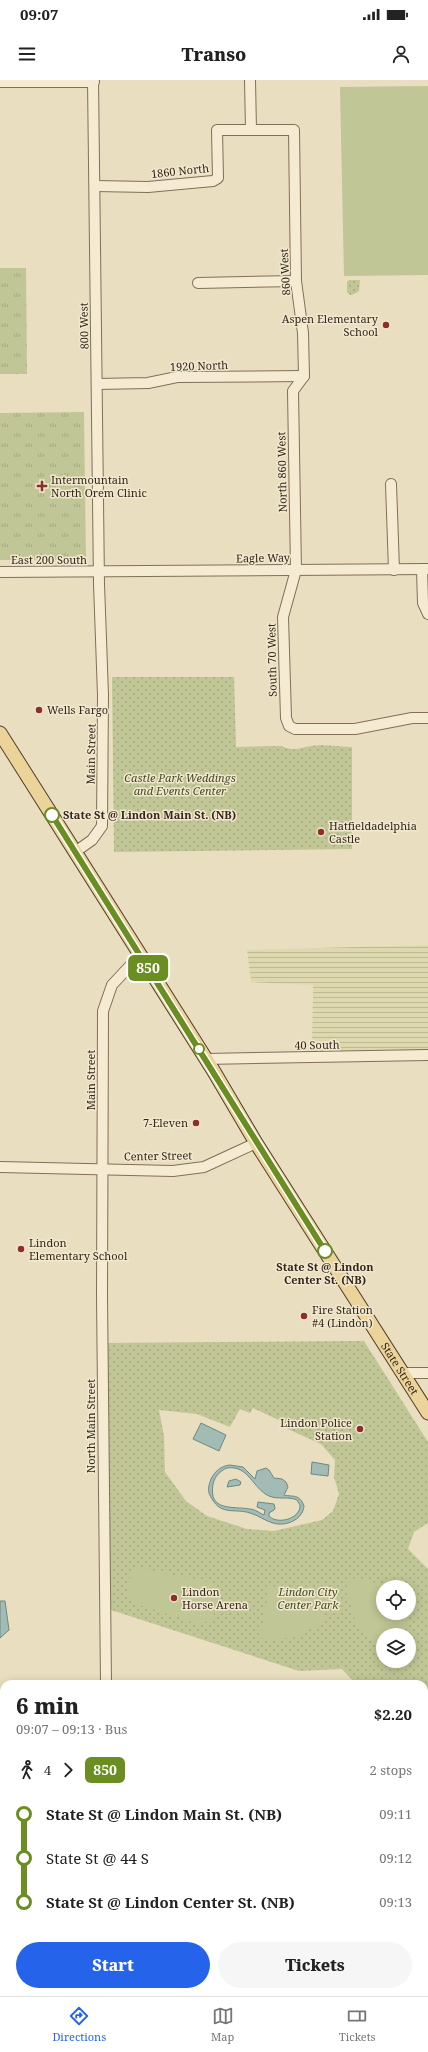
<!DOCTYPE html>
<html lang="en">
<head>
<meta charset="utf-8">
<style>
  body { margin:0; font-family:"Noto Serif",serif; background:#f6f6f6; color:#222; height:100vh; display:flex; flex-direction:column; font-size:15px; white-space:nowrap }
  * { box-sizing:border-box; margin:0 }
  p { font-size:13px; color:#767676 }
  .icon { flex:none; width:22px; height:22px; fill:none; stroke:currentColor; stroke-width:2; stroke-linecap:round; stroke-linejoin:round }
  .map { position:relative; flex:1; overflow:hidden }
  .side { position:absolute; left:0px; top:1600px; width:428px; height:316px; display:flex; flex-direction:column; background:#fff; border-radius:12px 12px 0 0; box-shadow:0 2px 10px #0003 }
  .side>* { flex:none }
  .badge { padding:0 8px; border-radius:6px; font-size:14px; line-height:26px }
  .buttons { position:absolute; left:376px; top:1500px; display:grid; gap:8px }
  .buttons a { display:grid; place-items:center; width:40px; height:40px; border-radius:50%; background:#fff; box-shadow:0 2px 10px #0003; font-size:20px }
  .map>.badge { position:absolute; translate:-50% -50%; box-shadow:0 0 0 2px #fff }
  .legs { display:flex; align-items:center; gap:6px; height:44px; padding:0 16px; font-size:13px }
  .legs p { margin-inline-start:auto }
  .overview { display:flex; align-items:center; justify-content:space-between; height:68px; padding:0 16px }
  h1 { font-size:22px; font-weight:800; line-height:30px }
  .primary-button { display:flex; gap:8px; margin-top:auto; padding:8px 16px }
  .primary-button a { flex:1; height:46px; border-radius:24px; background:#2563eb; color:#fff; font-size:16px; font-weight:800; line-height:46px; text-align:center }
  .primary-button a+a { background:#f6f6f6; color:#222 }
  ul { padding:0 16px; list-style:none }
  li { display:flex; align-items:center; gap:14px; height:44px; font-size:15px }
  li i { display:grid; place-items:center; width:6px; height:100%; margin:0 5px; background:currentColor }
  li i::after { content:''; width:10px; height:10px; margin:-5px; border:3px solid; border-radius:50%; background:#fff }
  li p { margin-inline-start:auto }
  li:first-child i { background:linear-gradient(#0000 50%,currentColor 0) }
  li:last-child i { background:linear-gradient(currentColor 50%,#0000 0) }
  .status { display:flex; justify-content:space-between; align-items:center; height:28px; padding:0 20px; background:#fff; direction:ltr }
  .status svg { height:11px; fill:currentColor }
  header { display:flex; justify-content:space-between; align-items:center; height:52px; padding:0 16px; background:#fff; font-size:18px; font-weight:800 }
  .menu { display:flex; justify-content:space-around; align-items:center; height:56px; border-top:1px solid #e0e0e0; background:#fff; font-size:11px; color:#767676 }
  .menu a { display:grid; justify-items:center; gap:2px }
  .menu .active { color:#2563eb }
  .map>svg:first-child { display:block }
  .farmland { fill:url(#farmland-rules) }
  .grass { fill:url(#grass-tufts) }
  .park { fill:url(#park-dots); fill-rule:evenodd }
  .pitch { fill:#c0c695 }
  .water { fill:#a2bcb5; stroke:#6b8982; fill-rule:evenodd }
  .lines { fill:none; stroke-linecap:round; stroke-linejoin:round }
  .minor-casing { stroke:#816f59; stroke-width:12 }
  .major-casing { stroke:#4f3e2d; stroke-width:15 }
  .minor { stroke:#f5ebd2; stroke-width:10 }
  .major { stroke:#ebd399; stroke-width:13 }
  .line-1-casing { stroke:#fff; stroke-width:9 }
  .line-1 { stroke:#6b8e23; stroke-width:6 }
  .poi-dot { fill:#8b2f2e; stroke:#f2e8ce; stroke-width:1.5 }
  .stop-1-dot { fill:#fff; stroke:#6b8e23; stroke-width:2 }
  .labels { text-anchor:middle; stroke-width:3; stroke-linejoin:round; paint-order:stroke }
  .street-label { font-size:11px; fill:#32271d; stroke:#f2e8ce }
  .poi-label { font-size:11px; fill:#32271d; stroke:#f2e8ce; text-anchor:start }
  .park-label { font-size:11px; font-style:italic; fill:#424c25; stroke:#f2e8ce }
  .stop-label { font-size:11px; font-weight:bold; fill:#32271d; stroke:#f2e8ce; text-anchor:start }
</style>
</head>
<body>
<div class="status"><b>09:07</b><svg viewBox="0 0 49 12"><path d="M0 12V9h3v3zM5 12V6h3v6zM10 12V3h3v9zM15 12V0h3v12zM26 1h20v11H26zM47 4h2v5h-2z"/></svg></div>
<header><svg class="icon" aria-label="menu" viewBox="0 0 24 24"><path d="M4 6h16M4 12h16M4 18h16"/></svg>Transo<svg class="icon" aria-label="person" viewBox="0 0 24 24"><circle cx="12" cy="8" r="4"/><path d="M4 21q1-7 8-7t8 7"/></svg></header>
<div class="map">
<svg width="428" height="1916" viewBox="0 0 428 1916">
  <defs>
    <pattern id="farmland-rules" width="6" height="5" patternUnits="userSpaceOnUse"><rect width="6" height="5" fill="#ded8ae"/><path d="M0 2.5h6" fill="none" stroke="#bfb995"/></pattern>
    <pattern id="grass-tufts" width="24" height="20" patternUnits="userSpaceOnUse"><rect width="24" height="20" fill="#c0c695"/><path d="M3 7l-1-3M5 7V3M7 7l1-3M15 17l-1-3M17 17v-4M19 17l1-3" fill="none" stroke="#a5aa80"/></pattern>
    <pattern id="park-dots" width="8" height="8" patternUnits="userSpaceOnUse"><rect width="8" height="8" fill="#c0c695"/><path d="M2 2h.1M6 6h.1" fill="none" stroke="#a5aa80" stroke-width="1.8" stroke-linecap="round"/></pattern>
  </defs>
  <rect width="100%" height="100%" fill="#eadec0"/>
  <polygon class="farmland" points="428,865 428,970 312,971 313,905 251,902 247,870"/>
  <g class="grass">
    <polygon points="0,188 26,188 27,294 0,294"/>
    <polygon points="84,332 86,480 0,480 0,333"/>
  </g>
  <g class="park">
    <polygon points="349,200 360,200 359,211 354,214 350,215 347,212 347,202"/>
    <path d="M 112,597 L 234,597 L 236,667 L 281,666 C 296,672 298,668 311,666 C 324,664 339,667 352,667 L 352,769 L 114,772 Z"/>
    <path d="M 364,1261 L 428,1362 L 428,1443 L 414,1452 L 408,1469 L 428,1489 L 428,1657 L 424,1657 L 424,1604 L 356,1604 L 342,1589 L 299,1591 L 105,1528 L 103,1263 ZM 253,1328 L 283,1342 L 281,1346 L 321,1364 L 335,1380 L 334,1397 L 339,1414 L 333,1431 L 322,1440 L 274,1451 L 247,1449 L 207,1436 L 186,1421 L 165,1392 L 164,1356 L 159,1330 L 197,1334 L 230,1347 L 240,1329 L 250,1333 ZM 383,1507 L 409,1507 L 409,1533 L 383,1533 ZM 383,1555 L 409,1555 L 409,1581 L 383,1581 Z"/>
  </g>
  <g class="pitch">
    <polygon points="428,6 428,195 344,196 340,7"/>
    <path d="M 138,1489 L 144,1489 L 213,1503 L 218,1514 C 217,1529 215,1541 199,1544 L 133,1523 C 124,1511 126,1497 138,1489 Z"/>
    <path d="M 350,1498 L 400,1507 L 383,1507 L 383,1533 L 409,1533 L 404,1555 L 383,1555 L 383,1567 C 355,1553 346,1527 350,1498 Z"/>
    <path d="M 269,1508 L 328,1514 L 323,1541 C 300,1556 288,1562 260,1558 Z"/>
    <polygon points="409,1509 414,1510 409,1533"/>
  </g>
  <g class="water">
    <polygon points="201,1343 226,1355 219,1371 193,1359"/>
    <polygon points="312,1382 329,1385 328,1396 311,1394"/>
    <path d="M 230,1385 L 243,1387 L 255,1399 L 257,1391 L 266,1388 L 269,1390 L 274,1398 L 282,1399 L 286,1402 L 288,1407 L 284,1415 C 293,1417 300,1414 304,1426 C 303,1440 285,1447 273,1443 C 265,1441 258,1435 250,1433 C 235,1428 222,1436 212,1419 C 207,1411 208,1408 211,1399 C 215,1391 221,1386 230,1385 ZM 227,1388 C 249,1385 252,1408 269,1416 C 278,1420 288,1416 297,1420 L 300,1425 C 301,1439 277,1445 269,1436 L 269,1433 L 274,1430 L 275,1428 L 274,1424 L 258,1422 L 257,1427 L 265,1430 L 264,1435 C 259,1433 255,1429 250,1429 C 233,1426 208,1432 213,1404 C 215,1396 220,1391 227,1388 Z"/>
    <polygon points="236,1399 241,1402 240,1405 227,1407 229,1401"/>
    <polygon points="0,1521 5,1521 9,1550 0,1558"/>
  </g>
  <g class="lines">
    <g class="minor-casing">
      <g id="minor">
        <polyline points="250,0 251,50"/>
        <polyline points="0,2 94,2"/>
        <polyline points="95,106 148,107 213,101 218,98 217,50 294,50 296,201 303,253 304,296"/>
        <polyline points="198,203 296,201"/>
        <polyline points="304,296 293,311 296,490 283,537 286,638 289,646 295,649 355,649 412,638 428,638"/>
        <polyline points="97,304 148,303 177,297 304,296"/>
        <polyline points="391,404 394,490"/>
        <polyline points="422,489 423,523 428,534"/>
        <polyline points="0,492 428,489"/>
        <polyline points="75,772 92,760 102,746 103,615 99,504 93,0"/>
        <polyline points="205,979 428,975"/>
        <polyline points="0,1087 173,1091 204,1087 256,1063"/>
        <polyline points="403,1293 428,1293"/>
        <polyline points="106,1604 102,1216 103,931 112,905 140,875"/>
        <polyline points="108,1912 108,1916"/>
      </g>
    </g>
    <g class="major-casing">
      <g id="major">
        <path id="s1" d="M 0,653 L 213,990 L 256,1063 L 428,1333"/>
      </g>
    </g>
    <use href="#minor" class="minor"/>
    <use href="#major" class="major"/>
  </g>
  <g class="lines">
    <g class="line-1-casing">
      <polyline id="line-1" points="52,735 325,1171"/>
    </g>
    <use href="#line-1" class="line-1"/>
  </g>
  <g class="poi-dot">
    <circle cx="386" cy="245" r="4"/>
    <path d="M40 400h4v4h4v4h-4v4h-4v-4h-4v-4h4z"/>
    <circle cx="39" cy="630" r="4"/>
    <circle cx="321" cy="752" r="4"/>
    <circle cx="196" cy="1043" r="4"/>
    <circle cx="21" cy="1169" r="4"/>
    <circle cx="304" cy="1236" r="4"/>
    <circle cx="360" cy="1349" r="4"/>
    <circle cx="174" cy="1518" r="4"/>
  </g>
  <g class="stop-1-dot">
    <circle cx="52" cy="735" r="7"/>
    <circle cx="199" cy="969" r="5"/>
    <circle cx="325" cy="1171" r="7"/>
  </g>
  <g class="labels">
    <g class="street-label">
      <text transform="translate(180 91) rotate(-6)" y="4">1860 North</text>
      <text transform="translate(285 192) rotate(-93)" y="4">860 West</text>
      <text transform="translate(84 246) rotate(-91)" y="4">800 West</text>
      <text transform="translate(199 286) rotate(-2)" y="4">1920 North</text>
      <text transform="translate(282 392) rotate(-91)" y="4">North 860 West</text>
      <text transform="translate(263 478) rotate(-1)" y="4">Eagle Way</text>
      <text x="49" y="484">East 200 South</text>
      <text transform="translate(272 580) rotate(-91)" y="4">South 70 West</text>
      <text transform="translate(91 674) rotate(-89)" y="4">Main Street</text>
      <text transform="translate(317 965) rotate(-1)" y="4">40 South</text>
      <text transform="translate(91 1000) rotate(-90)" y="4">Main Street</text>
      <text transform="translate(158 1076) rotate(-1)" y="4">Center Street</text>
      <text dy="4" stroke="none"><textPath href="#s1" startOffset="751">State Street</textPath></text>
      <text transform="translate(91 1346) rotate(-90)" y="4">North Main Street</text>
    </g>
    <g class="poi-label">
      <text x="378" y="243" text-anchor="end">Aspen Elementary<tspan x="378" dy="13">School</tspan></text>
      <text x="51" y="404">Intermountain<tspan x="51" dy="13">North Orem Clinic</tspan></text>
      <text x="47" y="634">Wells Fargo</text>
      <text x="329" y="750">Hatfieldadelphia<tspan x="329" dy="13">Castle</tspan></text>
      <text x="188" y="1047" text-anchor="end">7-Eleven</text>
      <text x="29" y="1167">Lindon<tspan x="29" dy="13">Elementary School</tspan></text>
      <text x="312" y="1234">Fire Station<tspan x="312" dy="13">#4 (Lindon)</tspan></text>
      <text x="352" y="1347" text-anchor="end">Lindon Police<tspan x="352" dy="13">Station</tspan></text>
      <text x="182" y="1516">Lindon<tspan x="182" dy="13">Horse Arena</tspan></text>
    </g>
    <g class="park-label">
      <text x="180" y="702">Castle Park Weddings<tspan x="180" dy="13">and Events Center</tspan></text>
      <text x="308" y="1516">Lindon City<tspan x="308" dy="13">Center Park</tspan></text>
    </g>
    <g class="stop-label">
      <text x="63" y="739">State St @ Lindon Main St. (NB)</text>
      <text x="325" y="1191" text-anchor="middle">State St @ Lindon<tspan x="325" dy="13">Center St. (NB)</tspan></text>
    </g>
  </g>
</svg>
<div class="buttons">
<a><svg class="icon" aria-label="locate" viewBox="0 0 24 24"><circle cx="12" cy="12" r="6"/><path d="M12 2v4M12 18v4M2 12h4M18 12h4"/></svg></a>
<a><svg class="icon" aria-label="layers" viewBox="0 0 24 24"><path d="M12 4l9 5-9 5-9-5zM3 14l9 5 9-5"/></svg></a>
</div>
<b class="badge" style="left:148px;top:888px;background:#6b8e23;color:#fff">850</b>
<section class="side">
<div class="overview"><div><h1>6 min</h1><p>09:07 – 09:13 · Bus</p></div><b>$2.20</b></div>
<div class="legs"><svg class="icon" aria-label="walk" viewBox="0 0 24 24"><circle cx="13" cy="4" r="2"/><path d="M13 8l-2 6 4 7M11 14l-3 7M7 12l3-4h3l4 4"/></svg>4<svg class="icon" aria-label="forward" viewBox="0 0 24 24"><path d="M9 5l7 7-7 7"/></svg><b class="badge" style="background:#6b8e23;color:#fff">850</b><p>2 stops</p></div>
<ul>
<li><i style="color:#6b8e23"></i><b>State St @ Lindon Main St. (NB)</b><p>09:11</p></li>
<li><i style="color:#6b8e23"></i><span>State St @ 44 S</span><p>09:12</p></li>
<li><i style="color:#6b8e23"></i><b>State St @ Lindon Center St. (NB)</b><p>09:13</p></li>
</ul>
<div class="primary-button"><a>Start</a><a>Tickets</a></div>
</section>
</div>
<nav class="menu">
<a class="active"><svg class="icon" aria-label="directions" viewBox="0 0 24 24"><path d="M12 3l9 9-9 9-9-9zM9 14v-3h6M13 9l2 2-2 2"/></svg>Directions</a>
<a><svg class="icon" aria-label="map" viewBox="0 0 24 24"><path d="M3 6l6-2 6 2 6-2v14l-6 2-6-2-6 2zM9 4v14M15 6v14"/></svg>Map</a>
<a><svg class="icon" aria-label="tickets" viewBox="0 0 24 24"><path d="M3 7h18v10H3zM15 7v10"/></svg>Tickets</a>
</nav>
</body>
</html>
